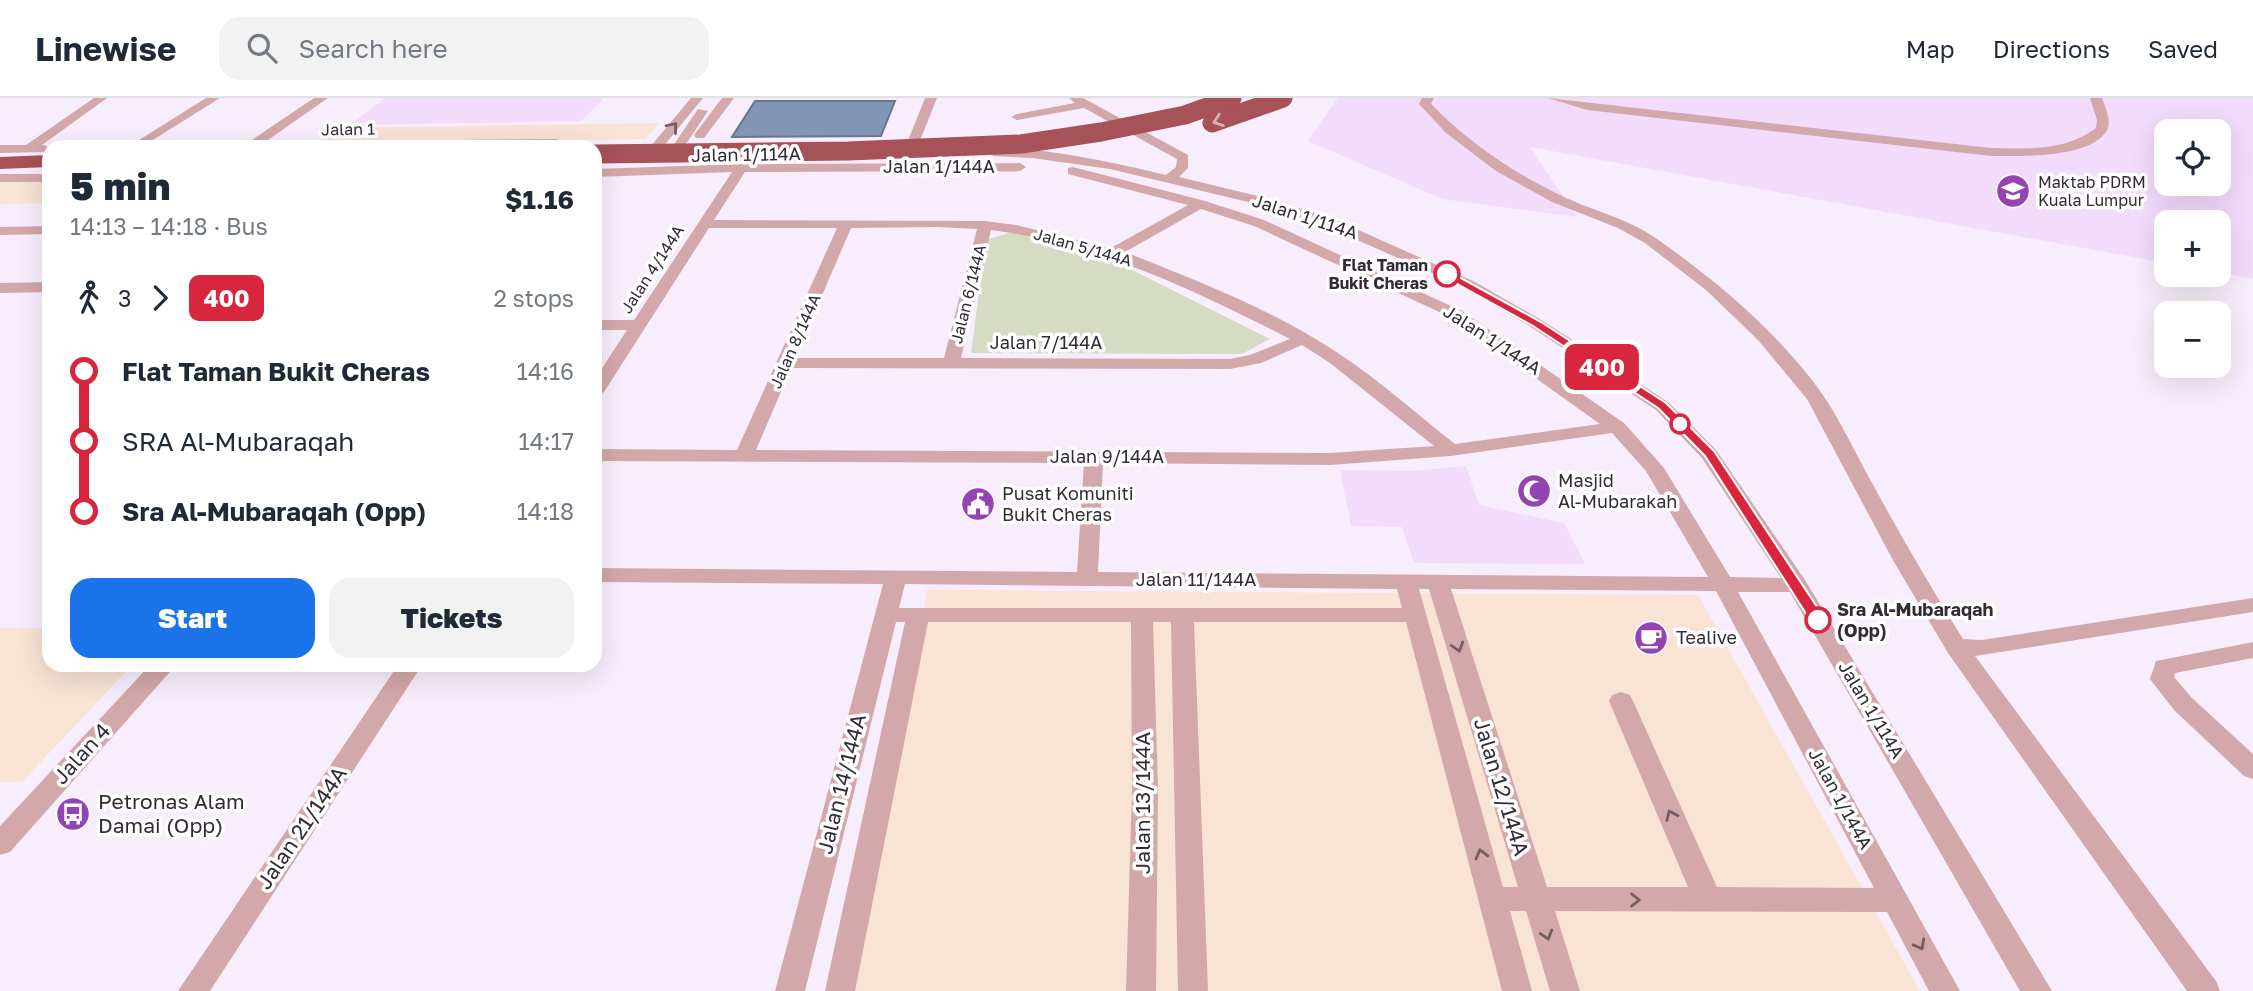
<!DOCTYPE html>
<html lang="en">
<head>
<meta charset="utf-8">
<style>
  body { margin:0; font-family:"Golos Text",sans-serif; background:#f2f2f3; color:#1f2937; height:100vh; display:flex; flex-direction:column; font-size:26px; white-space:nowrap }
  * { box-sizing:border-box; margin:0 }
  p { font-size:23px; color:#747a83 }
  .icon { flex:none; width:38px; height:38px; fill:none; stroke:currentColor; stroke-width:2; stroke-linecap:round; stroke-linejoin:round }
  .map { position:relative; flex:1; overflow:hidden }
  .details { position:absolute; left:42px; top:42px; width:560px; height:532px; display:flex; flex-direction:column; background:#fff; border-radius:21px; box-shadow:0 7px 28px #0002 }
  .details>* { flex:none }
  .badge { padding:0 14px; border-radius:10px; font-size:24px; line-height:46px }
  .tools { position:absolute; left:2154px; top:21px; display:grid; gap:14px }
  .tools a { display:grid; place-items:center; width:77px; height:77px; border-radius:14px; background:#fff; box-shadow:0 7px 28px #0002; font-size:35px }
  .map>.badge { position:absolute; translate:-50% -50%; box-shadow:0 0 0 4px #fff }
  .legs { display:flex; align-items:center; gap:10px; height:77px; padding:0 28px; font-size:23px }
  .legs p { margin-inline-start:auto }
  .overview { display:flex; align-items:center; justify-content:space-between; height:119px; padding:0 28px }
  h1 { font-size:38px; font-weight:800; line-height:52px }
  .cta { display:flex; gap:14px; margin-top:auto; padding:14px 28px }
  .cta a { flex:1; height:80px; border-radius:21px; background:#1a73e8; color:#fff; font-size:28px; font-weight:800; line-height:80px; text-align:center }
  .cta a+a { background:#f2f2f3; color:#1f2937 }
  ul { padding:0 28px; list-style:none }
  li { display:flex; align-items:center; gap:24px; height:70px; font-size:26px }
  li i { display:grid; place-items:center; width:10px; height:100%; margin:0 9px; background:currentColor }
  li i::after { content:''; width:18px; height:18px; margin:-9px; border:5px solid; border-radius:50%; background:#fff }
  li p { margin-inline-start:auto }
  li:first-child i { background:linear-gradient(#0000 50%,currentColor 0) }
  li:last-child i { background:linear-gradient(currentColor 50%,#0000 0) }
  header { display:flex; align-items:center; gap:42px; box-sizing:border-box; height:98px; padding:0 35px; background:#fff; border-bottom:2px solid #e0e1e3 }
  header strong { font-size:33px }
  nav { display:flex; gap:38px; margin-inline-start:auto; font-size:24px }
  .search { width:490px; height:63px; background:#f2f2f3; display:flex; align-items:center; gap:18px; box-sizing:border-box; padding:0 24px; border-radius:21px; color:#747a83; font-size:26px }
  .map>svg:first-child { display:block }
  .commercial { fill:#f8e3d5 }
  .built { fill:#f3dbfb; fill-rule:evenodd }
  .green { fill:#d6dcc4 }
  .water { fill:#8195b5; stroke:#6a768f; stroke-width:2 }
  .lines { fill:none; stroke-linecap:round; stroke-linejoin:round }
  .minor { fill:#d3a8aa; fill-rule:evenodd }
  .highway { fill:#a75159; fill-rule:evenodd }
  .highway-bridge { stroke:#a75159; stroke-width:19 }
  .oneway { stroke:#d7b0b4 }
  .oneway2 { stroke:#735e64 }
  .line-1 { fill:#d7263d; stroke:#fff; stroke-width:2 }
  .stop-1-dot { fill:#fff; stroke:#d7263d; stroke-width:3.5 }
  .labels { text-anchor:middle; stroke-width:7; stroke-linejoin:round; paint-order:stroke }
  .far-street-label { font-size:16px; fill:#332c36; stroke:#fefefe }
  .far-poi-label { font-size:16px; fill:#332c36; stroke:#fefefe; text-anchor:start }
  .far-stop-label { font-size:16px; font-weight:bold; fill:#332c36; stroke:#fefefe; text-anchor:end }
  .street-label { font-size:18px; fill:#332c36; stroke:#fefefe }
  .poi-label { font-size:18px; fill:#332c36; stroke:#fefefe; text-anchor:start }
  .stop-label { font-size:18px; font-weight:bold; fill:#332c36; stroke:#fefefe; text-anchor:start }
  .near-street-label { font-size:21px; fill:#332c36; stroke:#fefefe }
  .near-poi-label { font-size:21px; fill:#332c36; stroke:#fefefe; text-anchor:start }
</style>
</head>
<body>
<header>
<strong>Linewise</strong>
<div class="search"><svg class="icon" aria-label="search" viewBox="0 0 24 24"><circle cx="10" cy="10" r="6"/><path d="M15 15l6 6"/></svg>Search here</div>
<nav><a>Map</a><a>Directions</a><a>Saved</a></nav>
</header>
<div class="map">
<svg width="2253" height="893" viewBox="0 0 2253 893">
  <rect width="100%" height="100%" fill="#f8edfc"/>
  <g class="commercial">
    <polygon points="659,25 645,41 318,45 338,30"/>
    <polygon points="49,81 49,105 0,106 0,82"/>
    <polygon points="927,492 1698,497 1920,893 853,893"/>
    <polygon points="0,530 49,530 49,567 132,567 22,684 0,684"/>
  </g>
  <g class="built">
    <polygon points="385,0 604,0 581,23 350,27"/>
    <path d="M 1338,0 L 2253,0 L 2253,181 L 2219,174 L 2219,124 L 2166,124 L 2166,165 L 1530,49 L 1577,119 L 1442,101 L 1308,43 ZM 2166,33 L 2219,33 L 2219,86 L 2166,86 Z"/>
    <polygon points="1466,368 1479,407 1564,425 1585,466 1414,465 1402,429 1351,428 1340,372 1413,373"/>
  </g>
  <polygon class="green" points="1015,133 1114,163 1270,241 1242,256 971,255 986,142"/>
  <polygon class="water" points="755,3 895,3 881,38 732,39"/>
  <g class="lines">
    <g class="minor">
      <polygon points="94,0 107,0 42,47 47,48 47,54 0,55 0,47 26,47"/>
      <polygon points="206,0 220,0 148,45 249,44 314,0 328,0 265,44 557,41 563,45 560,49 128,49"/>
      <polygon points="691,0 703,0 653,61 645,61 645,55"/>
      <polygon points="722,0 734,0 704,40 696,40 694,37"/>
      <polygon points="925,0 937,0 915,55 909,59 905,58 903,55"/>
      <path d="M 1069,0 L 1083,0 L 1188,57 L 1188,70 L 1179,79 L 1274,102 L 1336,122 L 1475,184 L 1543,223 L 1668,304 L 1716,352 L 1805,482 L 2052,893 L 2020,893 L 1790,494 L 1738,494 L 1960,893 L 1929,893 L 1887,814 L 1555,813 L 1580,893 L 1550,893 L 1526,813 L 1510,813 L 1532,893 L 1502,893 L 1406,524 L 1194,524 L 1208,893 L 1178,893 L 1171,524 L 1153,524 L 1158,691 L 1156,893 L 1126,893 L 1132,691 L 1131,524 L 928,524 L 855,893 L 825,893 L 905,524 L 896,524 L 805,893 L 775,893 L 883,486 L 595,484 L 595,470 L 1077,474 L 1084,365 L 595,363 L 595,351 L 737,352 L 837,130 L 709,130 L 604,294 L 595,299 L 595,281 L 627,232 L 595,232 L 595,222 L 634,222 L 732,74 L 595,79 L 595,71 L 741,66 L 1020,65 L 1026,69 L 1020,73 L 745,74 L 714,122 L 985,123 L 1016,127 L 1111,150 L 1188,107 L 1068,76 L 1068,70 L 1073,69 L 1205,103 L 1264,122 L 1462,213 L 1624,325 L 1664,370 L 1730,479 L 1781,480 L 1702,360 L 1656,312 L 1531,229 L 1465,190 L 1326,128 L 1265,108 L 1110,71 L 1032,60 L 993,58 L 991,55 C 1010,40 1139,70 1166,77 L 1176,69 L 1177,61 L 1084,10 L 1017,22 L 1011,19 L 1017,16 L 1075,5 ZM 1201,111 L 1254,128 L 1450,219 L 1600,326 L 1455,346 C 1417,316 1381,284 1341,257 C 1276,213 1198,183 1125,154 ZM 938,129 L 977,131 L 944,260 L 795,260 L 851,130 ZM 991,132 C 1099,146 1194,192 1290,241 L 1250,257 L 1230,261 L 961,260 ZM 1302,247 L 1330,265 L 1434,348 L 1330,355 L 756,352 L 791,270 L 1230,271 L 1261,265 ZM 1612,335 L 1646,373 L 1708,479 L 1098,474 L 1103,365 L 1330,367 L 1451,358 ZM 905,486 L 1397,491 L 1402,510 L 899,510 ZM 1419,491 L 1429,491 L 1518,789 L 1503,789 ZM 1451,491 L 1716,493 L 1874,790 L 1717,789 L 1633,603 L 1630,597 L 1621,594 L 1612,597 L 1609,603 L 1688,789 L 1547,789 Z"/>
      <path d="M 1422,0 L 1434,0 L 1431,6 C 1468,44 1512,74 1560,97 C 1592,113 1628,120 1657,141 C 1716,182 1781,237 1823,297 C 1841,324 1856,356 1872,385 C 1901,438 1931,490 1963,541 L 1982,542 L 2253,500 L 2253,514 L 1975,558 L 2216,883 L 2220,893 L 2187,893 L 1948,555 L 1894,464 L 1807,301 L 1758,242 L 1706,192 L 1645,145 L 1618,130 L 1552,104 L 1496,73 L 1446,35 L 1419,6 Z"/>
      <path d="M 1548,0 L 1991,50 C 2029,51 2065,53 2096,30 L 2097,22 L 2090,0 L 2102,0 C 2105,9 2112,23 2107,32 C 2091,61 2019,58 1991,58 L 1587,12 Z"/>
      <polygon points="698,11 708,13 676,61 668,61 666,58"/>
      <rect x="0" y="76" width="49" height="8"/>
      <polygon points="49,128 49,136 0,137 0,129"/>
      <polygon points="49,184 49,194 0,195 0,185"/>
      <polygon points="2253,544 2253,560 2175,575 2174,579 2192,600 2253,656 2253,681 2244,678 2174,612 2150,581 2156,563"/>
      <polygon points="150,567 176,567 10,754 0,757 0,728"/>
      <polygon points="398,567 422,567 210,893 178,893"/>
    </g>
    <polygon class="highway" points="49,57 49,69 0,71 0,59"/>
    <g class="highway-bridge">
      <polyline points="1212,25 1283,0"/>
      <polyline points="595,56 848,53 1021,46 1101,34 1185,17 1232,0"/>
    </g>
  </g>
  <defs><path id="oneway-chevron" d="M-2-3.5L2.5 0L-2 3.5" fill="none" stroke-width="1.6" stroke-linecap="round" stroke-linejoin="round" transform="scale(1.75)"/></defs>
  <use class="oneway" href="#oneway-chevron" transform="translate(1218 23) rotate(161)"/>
  <g class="oneway2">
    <use href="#oneway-chevron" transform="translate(673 29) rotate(-50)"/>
    <use href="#oneway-chevron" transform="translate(1458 549) rotate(73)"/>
    <use href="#oneway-chevron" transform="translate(1671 717) rotate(-114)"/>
    <use href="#oneway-chevron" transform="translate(1481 756) rotate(-105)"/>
    <use href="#oneway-chevron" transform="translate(1635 802)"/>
    <use href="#oneway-chevron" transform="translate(1547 837) rotate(73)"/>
    <use href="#oneway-chevron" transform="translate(1920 847) rotate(61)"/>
  </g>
  <polygon class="line-1" points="1443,174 1450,174 1541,224 1666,305 1714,353 1823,518 1825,522 1823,525 1812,525 1705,358 1658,310 1533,228 1443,178"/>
  <defs>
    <g id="university-disc" transform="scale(1.75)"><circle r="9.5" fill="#9443b2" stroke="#fefefe"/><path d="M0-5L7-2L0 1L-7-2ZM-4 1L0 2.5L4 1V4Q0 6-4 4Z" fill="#fff"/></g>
    <g id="mosque-disc" transform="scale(1.75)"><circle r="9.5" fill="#9443b2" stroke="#fefefe"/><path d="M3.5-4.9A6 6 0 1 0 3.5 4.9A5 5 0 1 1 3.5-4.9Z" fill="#fff"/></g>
    <g id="civic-disc" transform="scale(1.75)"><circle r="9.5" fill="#9443b2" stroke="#fefefe"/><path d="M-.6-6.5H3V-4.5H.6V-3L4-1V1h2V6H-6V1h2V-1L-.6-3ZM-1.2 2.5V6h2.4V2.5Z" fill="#fff"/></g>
    <g id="cafe-disc" transform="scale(1.75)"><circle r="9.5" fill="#9443b2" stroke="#fefefe"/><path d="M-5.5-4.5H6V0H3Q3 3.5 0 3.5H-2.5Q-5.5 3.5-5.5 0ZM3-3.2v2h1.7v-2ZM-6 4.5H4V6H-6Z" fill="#fff"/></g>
    <g id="bus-disc" transform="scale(1.75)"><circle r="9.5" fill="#9443b2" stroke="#fefefe"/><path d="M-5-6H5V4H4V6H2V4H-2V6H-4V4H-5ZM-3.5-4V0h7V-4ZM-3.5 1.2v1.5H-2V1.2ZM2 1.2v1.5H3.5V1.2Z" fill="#fff"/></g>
  </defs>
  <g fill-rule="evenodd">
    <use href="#university-disc" x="2013" y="93"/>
    <use href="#mosque-disc" x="1534" y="393"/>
    <use href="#civic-disc" x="978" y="406"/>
    <use href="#cafe-disc" x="1651" y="540"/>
    <use href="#bus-disc" x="73" y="716"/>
  </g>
  <g class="stop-1-dot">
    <circle cx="1447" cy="176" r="12"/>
    <circle cx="1680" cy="326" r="9"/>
    <circle cx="1818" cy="522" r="12"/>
  </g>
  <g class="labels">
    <g class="far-street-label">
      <text transform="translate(348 31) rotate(-1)" y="6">Jalan 1</text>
      <text transform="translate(1083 149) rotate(16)" y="6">Jalan 5/144A</text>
      <text transform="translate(652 171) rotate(-57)" y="6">Jalan 4/144A</text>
      <text transform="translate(968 196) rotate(-76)" y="6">Jalan 6/144A</text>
      <text transform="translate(795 243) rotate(-66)" y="6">Jalan 8/144A</text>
    </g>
    <g class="far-poi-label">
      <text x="2038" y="90">Maktab PDRM<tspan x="2038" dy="18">Kuala Lumpur</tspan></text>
    </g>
    <g class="far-stop-label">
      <text x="1428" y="173">Flat Taman<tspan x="1428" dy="18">Bukit Cheras</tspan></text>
    </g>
    <g class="street-label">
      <text transform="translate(746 57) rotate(-1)" y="6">Jalan 1/114A</text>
      <text x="939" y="75">Jalan 1/144A</text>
      <text transform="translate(1305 119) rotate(18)" y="6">Jalan 1/114A</text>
      <text transform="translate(1492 242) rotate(33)" y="6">Jalan 1/144A</text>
      <text x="1046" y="251">Jalan 7/144A</text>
      <text x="1107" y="365">Jalan 9/144A</text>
      <text x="1196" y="488">Jalan 11/144A</text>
      <text transform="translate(1871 612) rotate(59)" y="6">Jalan 1/114A</text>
      <text transform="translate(1840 701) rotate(61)" y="6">Jalan 1/144A</text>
    </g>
    <g class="poi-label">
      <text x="1558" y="389">Masjid<tspan x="1558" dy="21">Al-Mubarakah</tspan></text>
      <text x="1002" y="402">Pusat Komuniti<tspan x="1002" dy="21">Bukit Cheras</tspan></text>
      <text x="1676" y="546">Tealive</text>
    </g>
    <g class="stop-label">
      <text x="1837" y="518">Sra Al-Mubaraqah<tspan x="1837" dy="21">(Opp)</tspan></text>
    </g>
    <g class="near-street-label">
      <text transform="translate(82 656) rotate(-48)" y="7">Jalan 4</text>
      <text transform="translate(842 686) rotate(-76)" y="7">Jalan 14/144A</text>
      <text transform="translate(1501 689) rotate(73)" y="7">Jalan 12/144A</text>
      <text transform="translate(1143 705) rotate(-90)" y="7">Jalan 13/144A</text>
      <text transform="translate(302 730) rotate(-56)" y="7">Jalan 21/144A</text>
    </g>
    <g class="near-poi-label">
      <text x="98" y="711">Petronas Alam<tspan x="98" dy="24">Damai (Opp)</tspan></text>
    </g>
  </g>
</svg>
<div class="tools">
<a><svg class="icon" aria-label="locate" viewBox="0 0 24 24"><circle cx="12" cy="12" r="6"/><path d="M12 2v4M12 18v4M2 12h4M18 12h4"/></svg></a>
<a>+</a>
<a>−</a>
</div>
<b class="badge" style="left:1602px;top:269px;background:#d7263d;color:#fff">400</b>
<section class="details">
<div class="overview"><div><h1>5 min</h1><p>14:13 – 14:18 · Bus</p></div><b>$1.16</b></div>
<div class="legs"><svg class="icon" aria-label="walk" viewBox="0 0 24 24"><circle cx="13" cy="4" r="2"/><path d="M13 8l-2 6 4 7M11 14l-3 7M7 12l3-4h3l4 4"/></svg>3<svg class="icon" aria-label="forward" viewBox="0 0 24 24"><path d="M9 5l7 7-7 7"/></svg><b class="badge" style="background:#d7263d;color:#fff">400</b><p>2 stops</p></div>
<ul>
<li><i style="color:#d7263d"></i><b>Flat Taman Bukit Cheras</b><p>14:16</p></li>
<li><i style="color:#d7263d"></i><span>SRA Al-Mubaraqah</span><p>14:17</p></li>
<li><i style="color:#d7263d"></i><b>Sra Al-Mubaraqah (Opp)</b><p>14:18</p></li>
</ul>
<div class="cta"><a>Start</a><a>Tickets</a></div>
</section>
</div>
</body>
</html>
